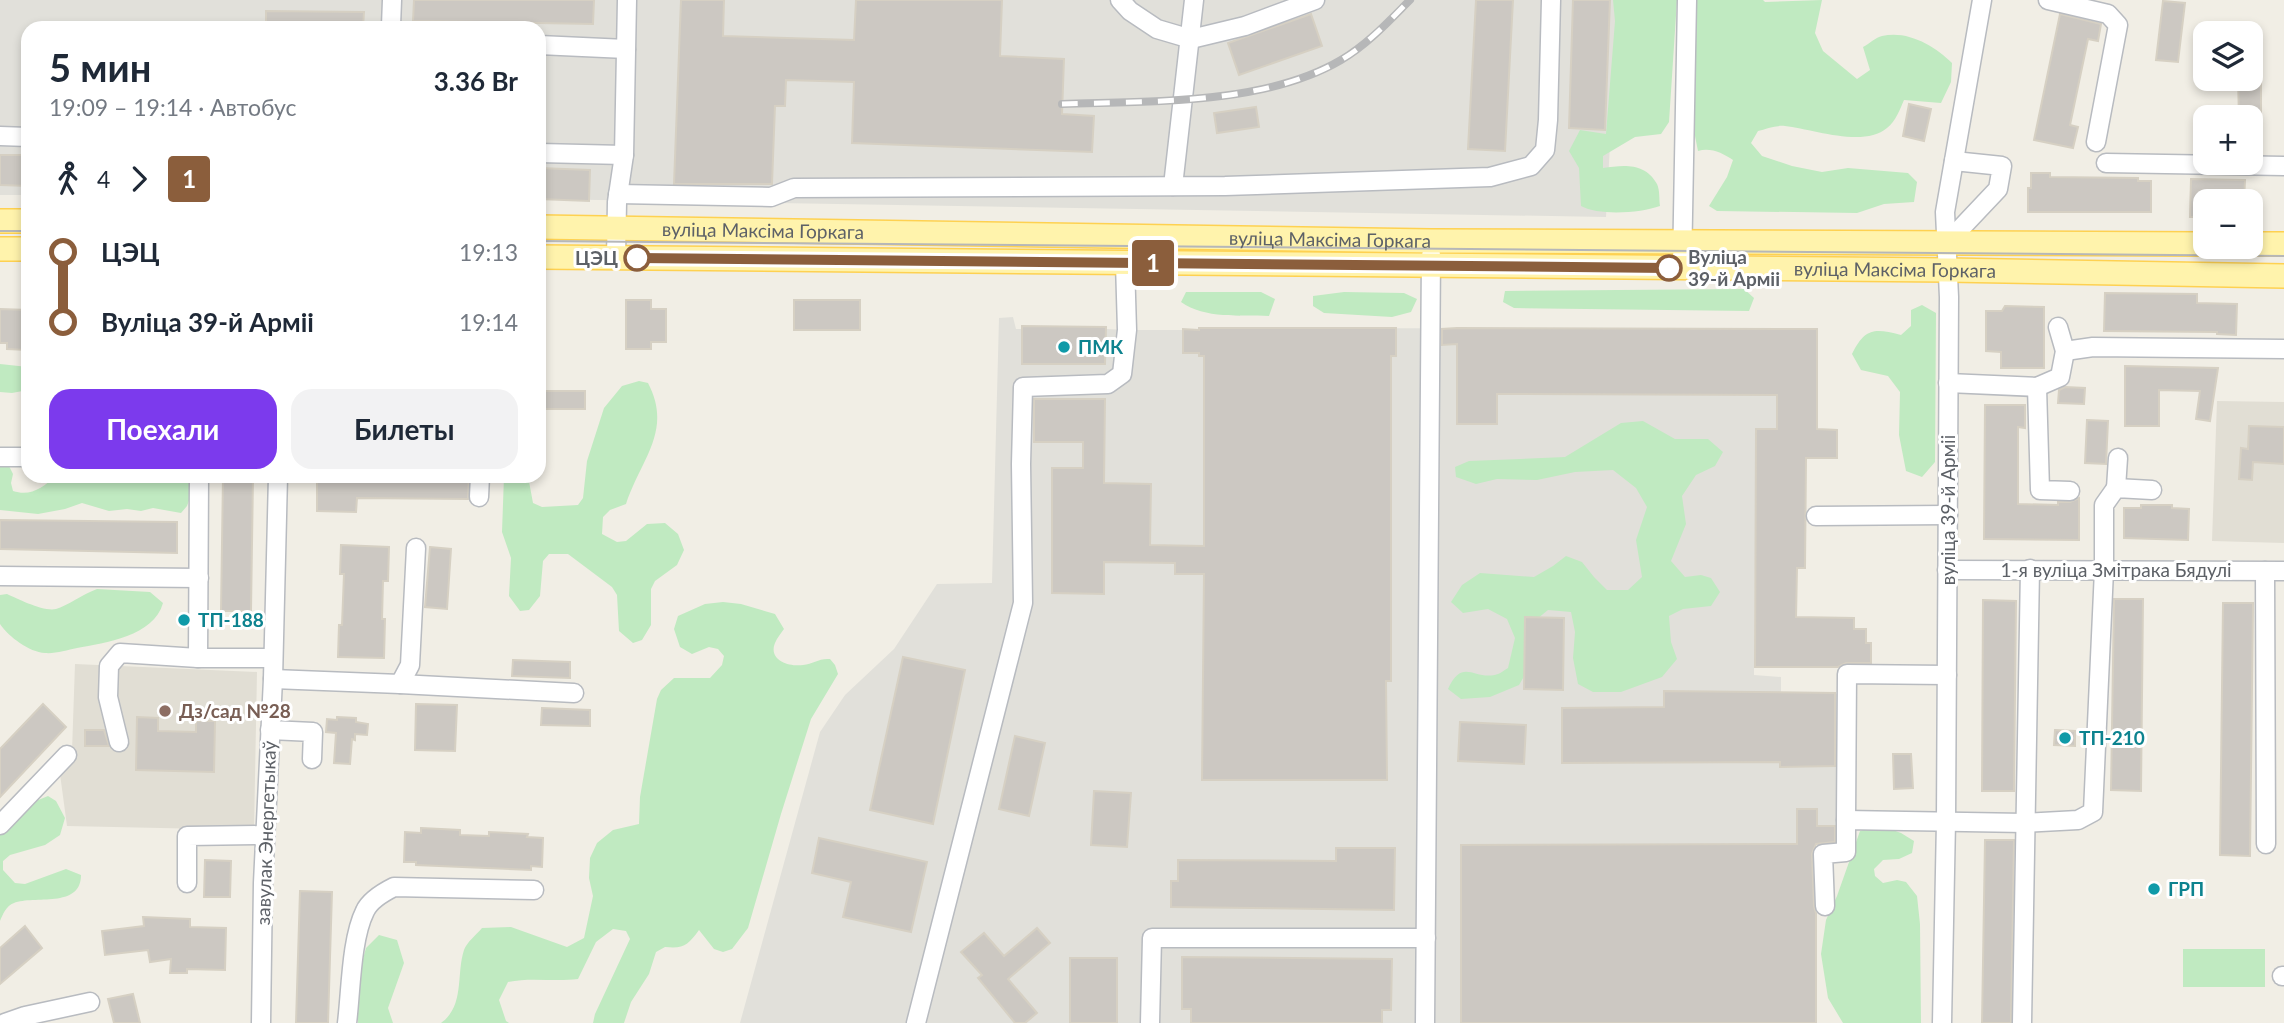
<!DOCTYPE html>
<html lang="ru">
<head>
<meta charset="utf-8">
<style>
  body { margin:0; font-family:Lato,sans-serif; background:#f2f2f3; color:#1f2937; height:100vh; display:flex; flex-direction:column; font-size:26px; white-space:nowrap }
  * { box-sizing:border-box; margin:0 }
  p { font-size:23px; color:#747a83 }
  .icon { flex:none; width:38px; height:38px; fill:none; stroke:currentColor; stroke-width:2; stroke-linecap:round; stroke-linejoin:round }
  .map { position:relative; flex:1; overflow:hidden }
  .side { position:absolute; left:21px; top:21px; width:525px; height:462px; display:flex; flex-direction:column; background:#fff; border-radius:21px; box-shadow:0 4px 10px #0003 }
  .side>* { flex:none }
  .badge { padding:0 14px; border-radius:5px; font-size:24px; line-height:46px }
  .controls { position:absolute; left:2193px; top:21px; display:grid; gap:14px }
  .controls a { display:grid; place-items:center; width:70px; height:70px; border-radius:14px; background:#fff; box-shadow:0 4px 10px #0003; font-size:35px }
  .map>.badge { position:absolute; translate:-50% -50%; box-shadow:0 0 0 4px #fff }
  .legs { display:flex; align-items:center; gap:10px; height:77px; padding:0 28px; font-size:23px }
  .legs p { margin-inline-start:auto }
  .summary { display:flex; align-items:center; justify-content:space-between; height:119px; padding:0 28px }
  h1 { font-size:38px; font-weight:700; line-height:52px }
  .primary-button { display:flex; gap:14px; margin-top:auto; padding:14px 28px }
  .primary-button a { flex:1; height:80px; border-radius:21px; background:#7c3aed; color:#fff; font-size:28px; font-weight:700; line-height:80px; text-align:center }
  .primary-button a+a { background:#f2f2f3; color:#1f2937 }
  ul { padding:0 28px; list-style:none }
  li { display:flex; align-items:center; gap:24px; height:70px; font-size:26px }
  li i { display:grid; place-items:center; width:10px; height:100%; margin:0 9px; background:currentColor }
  li i::after { content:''; width:18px; height:18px; margin:-9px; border:5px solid; border-radius:50%; background:#fff }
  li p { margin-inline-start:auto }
  li:first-child i { background:linear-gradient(#0000 50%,currentColor 0) }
  li:last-child i { background:linear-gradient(currentColor 50%,#0000 0) }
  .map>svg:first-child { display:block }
  .industrial { fill:#e1e0da }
  .education { fill:#e1ded4 }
  .green { fill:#c0eac1 }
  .building { fill:#ccc8c2; stroke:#d6d0c3; stroke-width:2 }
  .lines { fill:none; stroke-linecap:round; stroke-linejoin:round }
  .minor-casing { stroke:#b8bbc0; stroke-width:21 }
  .major-casing { stroke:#fed151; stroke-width:26 }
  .minor { stroke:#fff; stroke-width:18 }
  .major { stroke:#fff3ac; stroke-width:23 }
  .tram { stroke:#b6b7b8; stroke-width:2 }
  .rail-casing { stroke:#b6b7b8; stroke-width:8 }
  .rail { stroke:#fff; stroke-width:5; stroke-dasharray:16; stroke-linecap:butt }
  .line-1-casing { stroke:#fff; stroke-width:16 }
  .line-1 { stroke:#8b5e3c; stroke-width:10 }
  .stop-1-dot { fill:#fff; stroke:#8b5e3c; stroke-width:3.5 }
  .culture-dot { fill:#0f9aa8; stroke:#fff; stroke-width:2.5 }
  .education-dot { fill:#8d6e63; stroke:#fff; stroke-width:2.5 }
  .labels { text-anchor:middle; stroke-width:6; stroke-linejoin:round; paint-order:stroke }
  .street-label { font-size:19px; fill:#5d6167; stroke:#fff }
  .stop-label { font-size:19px; font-weight:bold; fill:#5d6167; stroke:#fff; text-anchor:start }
  .culture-label { font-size:19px; font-weight:bold; fill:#0d838f; stroke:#fff; text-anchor:start }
  .education-label { font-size:19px; font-weight:bold; fill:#785e54; stroke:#fff; text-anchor:start }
</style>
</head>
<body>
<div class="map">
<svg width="2284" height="1023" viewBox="0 0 2284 1023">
  <rect width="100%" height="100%" fill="#f1eee5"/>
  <g class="industrial">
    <polygon points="0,0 1618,0 1606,217 539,199 539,28 28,28 28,195 0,195"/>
    <polygon points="1013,317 1016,329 1022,329 1022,326 1106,327 1106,329 1127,330 1199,330 1199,328 1817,329 1817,429 1756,429 1754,671 1754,675 1781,677 1781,692 1843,694 1841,844 1816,845 1816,1023 740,1023 820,732 845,695 894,649 937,584 992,583 999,318"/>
  </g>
  <g class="education">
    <polygon points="2217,401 2284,402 2284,543 2212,541"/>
    <polygon points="75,664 257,672 254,830 67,826 60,774 72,751"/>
  </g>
  <g class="green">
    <path d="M 1613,0 L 1677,0 L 1669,122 L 1661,134 L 1635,137 L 1603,156 L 1603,168 C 1623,165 1645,162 1657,184 C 1660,190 1659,200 1660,206 C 1641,213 1599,216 1581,206 L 1579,168 L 1569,151 L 1580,130 L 1606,134 L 1615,21 Z"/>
    <path d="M 1695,0 L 1763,0 L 1765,2 L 1822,0 L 1815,33 L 1823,51 L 1857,79 L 1870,70 L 1863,47 C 1869,44 1876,37 1882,36 C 1908,30 1935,46 1952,63 L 1951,82 L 1941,103 L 1904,100 C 1900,109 1896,121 1887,128 C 1864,148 1812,129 1785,126 C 1776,125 1766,129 1758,131 L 1751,143 L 1762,156 L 1792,166 L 1822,172 L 1848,168 L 1908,173 L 1917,182 L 1914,202 L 1884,204 L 1857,213 L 1717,211 L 1709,206 L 1727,177 L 1733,160 C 1723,153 1710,147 1698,151 L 1695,136 Z"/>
    <polygon points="1744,289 1754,298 1749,311 1514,308 1503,302 1505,291"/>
    <path d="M 1186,292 L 1261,292 L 1275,299 L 1269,316 C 1240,315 1205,319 1181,302 Z"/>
    <polygon points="1344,292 1404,293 1417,299 1411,312 1392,317 1324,313 1313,306 1313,296"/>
    <path d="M 1922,305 L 1936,313 L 1935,462 L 1922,477 L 1906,471 L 1899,435 L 1900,392 L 1888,376 L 1861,370 L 1852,354 C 1865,328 1874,328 1901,335 L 1911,326 L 1911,310 Z"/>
    <polygon points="0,364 28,367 28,390 12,393 0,392"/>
    <path d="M 639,381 L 648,383 C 673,431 641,459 626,504 L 610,510 L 603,517 L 602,534 L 617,542 L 626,541 L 647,524 L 665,523 L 678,534 L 684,550 L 677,565 L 655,581 L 651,589 L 651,625 L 642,640 L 633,643 L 619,631 L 617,595 L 612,587 L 568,554 L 549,554 L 543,561 L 540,596 L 529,610 L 520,611 L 509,596 L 511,558 L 502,532 L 504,476 L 528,476 L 533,503 L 542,507 L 578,505 L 583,498 L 587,461 L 604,408 L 622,386 Z"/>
    <path d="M 1643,421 L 1675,439 L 1708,439 L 1723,452 L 1715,466 L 1696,475 L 1682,496 L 1686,524 L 1671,561 L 1685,577 L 1701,575 L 1711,578 L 1720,592 L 1711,606 L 1683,609 L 1669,616 L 1671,642 L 1677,659 L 1662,677 L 1621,692 L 1593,692 L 1578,684 L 1573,658 L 1575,632 L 1571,612 L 1548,610 L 1537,619 L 1530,666 L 1519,685 L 1490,697 L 1461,699 L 1448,689 C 1463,656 1475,682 1498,674 C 1501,673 1504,670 1508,668 L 1515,638 L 1507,619 L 1488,609 L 1463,613 L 1451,602 L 1462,585 L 1480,573 L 1534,577 L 1553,566 L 1566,556 L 1582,562 L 1594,577 L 1607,590 L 1628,590 L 1642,577 L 1636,540 L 1647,507 L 1636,488 L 1613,470 L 1575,472 L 1537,480 L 1497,479 L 1476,484 L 1456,477 L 1455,467 L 1469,461 L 1565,457 L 1621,423 Z"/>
    <path d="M 0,465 L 9,466 L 13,474 L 11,483 L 13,491 C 31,497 43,487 56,476 L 180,476 L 189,482 L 193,490 L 187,506 L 181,513 L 153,508 L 141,511 L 127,509 L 109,511 L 82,503 L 65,509 L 38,514 L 0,510 Z"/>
    <path d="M 97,589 L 150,592 L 163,603 C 154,636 105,643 77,648 C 67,650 55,654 45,653 C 29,652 9,637 0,624 L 0,595 L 7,594 C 18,599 44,612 56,609 C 67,606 83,594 97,589 Z"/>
    <path d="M 723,602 L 741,604 L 775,614 L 784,629 C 781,633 777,638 775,643 C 768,660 789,667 803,665 C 813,664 819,658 830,659 L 835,665 L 838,674 L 811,719 L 781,814 L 748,928 L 732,949 L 723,952 L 714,949 L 699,930 C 688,945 684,949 665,947 L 656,952 L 649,974 L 631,1002 L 624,1023 L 593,1023 L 595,1014 L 630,939 L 626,931 L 613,929 L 596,942 L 578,979 C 554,982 531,977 508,982 L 499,1000 L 506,1021 L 509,1023 L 441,1023 C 465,1006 456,974 464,950 C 467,942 476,935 482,928 L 511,927 L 567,947 L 584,938 L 593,896 L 589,878 L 590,858 L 597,843 L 613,830 L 639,824 L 640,797 L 657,699 L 661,690 L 674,678 L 710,678 L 722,665 L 724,656 L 718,649 L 709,647 L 692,654 L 680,647 L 674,629 L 678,616 L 705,604 Z"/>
    <path d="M 48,796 L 56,801 L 65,818 L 60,835 L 45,845 L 10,855 L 3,861 L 3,870 L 15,883 L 25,884 L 66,869 L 81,875 C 81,909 34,895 14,903 C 6,906 3,914 0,921 L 0,835 L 31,803 Z"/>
    <polygon points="1879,825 1901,833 1914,841 1912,853 1899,859 1883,860 1874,869 1875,876 1883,883 1897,880 1906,882 1917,896 1920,924 1921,1023 1843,1023 1828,998 1821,954 1826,920 1837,896 1860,831"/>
    <polygon points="379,935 397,940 404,963 388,1008 393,1023 358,1023 358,977 366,948"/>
    <rect x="2183" y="949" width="82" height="38"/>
  </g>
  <g class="building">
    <polygon points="414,0 594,0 593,24 413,21"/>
    <polygon points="681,0 724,0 723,36 854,40 856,0 1002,0 1000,56 1064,59 1062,114 1094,116 1092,152 852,143 854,82 786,80 785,106 775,106 772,184 674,184"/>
    <polygon points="1476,0 1513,0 1505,151 1468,149"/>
    <polygon points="1573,0 1610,0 1605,130 1569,128"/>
    <polygon points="2163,1 2185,3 2178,62 2156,60"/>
    <polygon points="266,11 364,12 363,28 266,28"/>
    <polygon points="1311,14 1322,46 1239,75 1228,43"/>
    <polygon points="2060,14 2101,24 2098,41 2088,39 2070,125 2078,127 2073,148 2034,140"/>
    <polygon points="2238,79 2261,79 2261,117 2239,117"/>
    <polygon points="1909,104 1931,109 1924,141 1903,136"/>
    <polygon points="1256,107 1259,127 1217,133 1214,113"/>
    <polygon points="0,155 28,155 28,186 0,185"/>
    <polygon points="539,168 590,170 589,201 539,199"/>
    <polygon points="2031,173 2050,173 2050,177 2138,178 2138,181 2151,181 2151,212 2028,212 2028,188 2031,188"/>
    <polygon points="2191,179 2245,180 2244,201 2205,201 2205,217 2190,217"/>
    <polygon points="2105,293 2197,294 2197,303 2237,304 2236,335 2217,334 2217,332 2104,331"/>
    <polygon points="626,300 651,300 651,309 666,309 666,342 651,342 651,349 626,349"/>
    <rect x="794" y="300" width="66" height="30"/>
    <polygon points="2005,306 2044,307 2044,368 2001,368 2001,352 1986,351 1986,311 2002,311"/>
    <polygon points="0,309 28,310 28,350 7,349 7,343 0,343"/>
    <polygon points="1022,326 1106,327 1105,364 1022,364"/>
    <polygon points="1199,328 1396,328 1396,356 1391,356 1391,681 1386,681 1387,780 1202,780 1204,574 1175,574 1175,563 1104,562 1104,594 1052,593 1052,468 1083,468 1083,442 1034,442 1034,399 1105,399 1104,483 1151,484 1150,545 1204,546 1204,356 1199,356 1199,353 1183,353 1183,329 1199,330"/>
    <polygon points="1457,328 1817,329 1817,429 1837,430 1837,458 1806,458 1805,568 1797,568 1796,617 1854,618 1854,629 1866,629 1866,643 1871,643 1871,663 1846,663 1838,667 1755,667 1756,429 1777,429 1777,395 1497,394 1497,424 1457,424 1457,344 1442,345 1442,329"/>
    <polygon points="2125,366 2218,368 2210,421 2196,419 2200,391 2159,390 2159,426 2125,426"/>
    <polygon points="2065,387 2085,388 2084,404 2058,403 2059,390"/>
    <rect x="539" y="391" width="46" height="18"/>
    <polygon points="1985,405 2025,405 2025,428 2018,427 2018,504 2058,505 2058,502 2070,502 2079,498 2079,540 1984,539"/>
    <polygon points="2087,420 2108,421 2106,464 2085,463"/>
    <polygon points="2249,426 2284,427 2284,464 2253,462 2252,480 2239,479 2241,448 2248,449"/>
    <polygon points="223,476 253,476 251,611 221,611"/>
    <polygon points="317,476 469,476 468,499 357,498 356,512 317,511"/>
    <polygon points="2141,505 2172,505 2172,508 2189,509 2188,540 2124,538 2124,508 2141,508"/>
    <polygon points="0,520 177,522 177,553 0,549"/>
    <polygon points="341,545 389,547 388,581 383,581 382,619 385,619 384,658 338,657 339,625 342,625 344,574 340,574"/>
    <polygon points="430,547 451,549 447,609 425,607"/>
    <polygon points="2114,599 2143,599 2141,791 2111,790"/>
    <polygon points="1983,600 2016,601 2014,791 1982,791"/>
    <polygon points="2223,603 2253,603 2250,856 2220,855"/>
    <polygon points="1525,617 1564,618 1563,690 1524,689"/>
    <polygon points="903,657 965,670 933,824 870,810"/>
    <polygon points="513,660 570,662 570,678 512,676"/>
    <polygon points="1664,691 1835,693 1835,766 1780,767 1780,762 1562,763 1562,708 1664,707"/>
    <polygon points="43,704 66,727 0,797 0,749"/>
    <polygon points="416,704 457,705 455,751 415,750"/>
    <polygon points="542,708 590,710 590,726 541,725"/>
    <polygon points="137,717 158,718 158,731 196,732 196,721 215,721 214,772 136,770"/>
    <polygon points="337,717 356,718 356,722 368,724 367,735 355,734 355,740 352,739 350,764 334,763 336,733 326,732 327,719 337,720"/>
    <polygon points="1460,722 1526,725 1524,764 1458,761"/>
    <polygon points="85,730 104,730 109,746 85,746"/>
    <polygon points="2055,730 2075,731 2075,746 2054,745"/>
    <polygon points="1015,736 1045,743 1029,816 999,809"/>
    <polygon points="1893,754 1911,754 1913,788 1894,789"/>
    <polygon points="1094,791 1131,793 1127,847 1091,845"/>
    <polygon points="1797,809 1817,809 1817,826 1835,826 1835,842 1816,844 1812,854 1814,906 1816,913 1816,1023 1461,1023 1461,845 1797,844"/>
    <polygon points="421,828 460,830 460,835 489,836 489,832 528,834 527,837 543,838 542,867 531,866 531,870 416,865 416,862 404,862 405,832 421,833"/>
    <polygon points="819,838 927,862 911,932 843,917 851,882 812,873"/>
    <polygon points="1985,840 2014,840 2011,1023 1982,1023"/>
    <polygon points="1336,848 1395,848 1394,910 1171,907 1171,881 1178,881 1178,860 1336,861"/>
    <polygon points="205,860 231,861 230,897 204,897"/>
    <polygon points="300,891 332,892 328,1023 296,1023"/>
    <polygon points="143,917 190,919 190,927 226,928 225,970 187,969 187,973 170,973 171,959 150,962 148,950 105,955 102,931 144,926"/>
    <polygon points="25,926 42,948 0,984 0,948"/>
    <polygon points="1037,928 1050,943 1008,979 1037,1013 1025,1023 1015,1023 978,978 982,975 961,952 984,933 1004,956"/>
    <polygon points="1182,957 1392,959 1391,1010 1382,1010 1382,1023 1191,1023 1191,1009 1182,1009"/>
    <rect x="1070" y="958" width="47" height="65"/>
    <polygon points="133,994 140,1023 114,1023 108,999"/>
  </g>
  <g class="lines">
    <g class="minor-casing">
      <g id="minor">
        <polyline points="392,0 391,26 392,28"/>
        <polyline points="1120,0 1130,11 1157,29 1191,39 1245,26 1315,0"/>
        <polyline points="2048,0 2108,14 2118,25 2096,142"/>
        <polyline points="539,45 626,49"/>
        <polyline points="0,136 28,137"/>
        <polyline points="539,153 624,155"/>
        <polyline points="2106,163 2284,166"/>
        <polyline points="1173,186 1194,0"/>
        <polyline points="618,194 771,197 794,188 1225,186 1490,177 1531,166 1545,150 1548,120 1551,0"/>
        <polyline points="1946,244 1998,189 2002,166 1954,161"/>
        <polyline points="616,258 617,202 624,155 627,0"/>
        <polyline points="1682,268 1687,0"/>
        <polyline points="2065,351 2093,347 2284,349"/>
        <polyline points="1948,383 2037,387 2060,377 2065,351 2058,327"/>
        <polyline points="2037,387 2040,490 2070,491"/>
        <polyline points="0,457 28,457"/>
        <polyline points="199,476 198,658 273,658"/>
        <polyline points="2116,488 2118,458"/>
        <polyline points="479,497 480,476"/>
        <polyline points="1816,516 1948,515"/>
        <polyline points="1947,570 2284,571"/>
        <polyline points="2265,571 2266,844"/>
        <polyline points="0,576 199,578"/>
        <polyline points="273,679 400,684 410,665 416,548"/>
        <polyline points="400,684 574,693"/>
        <polyline points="270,730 313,732 312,759"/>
        <polyline points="119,742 108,697 109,666 120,653 198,658"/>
        <polyline points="1846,820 1847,674 1947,675"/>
        <polyline points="0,825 67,755"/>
        <polyline points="187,883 187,836 265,835"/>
        <polyline points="1825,906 1823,854 1846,852 1846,820 2025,823 2078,820 2093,812 2104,570 2104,505 2116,488 2152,490"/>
        <polyline points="2282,976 2284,976"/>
        <polyline points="5,1023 25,1016 90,1002"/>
        <polyline points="261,1023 263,883 273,679 278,476"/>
        <path d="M 347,1023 C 351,991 351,939 365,911 C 370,900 384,892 394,887 L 534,890"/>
        <polyline points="916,1023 1023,603 1021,464 1023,387 1108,384 1122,374 1127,330 1125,263"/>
        <polyline points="1150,1023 1152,938 1426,938"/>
        <polyline points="1425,1023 1431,255"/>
        <polyline points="1942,1023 1946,821 1949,297 1945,212 1982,0"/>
        <polyline points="2022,1023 2030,569"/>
      </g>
    </g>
    <g class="major-casing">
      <g id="major">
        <polyline points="0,221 28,221"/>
        <path id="s1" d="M 539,227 L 1431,241 L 2205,244"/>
        <polyline points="2250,244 2284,244"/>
        <polyline points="0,249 28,249"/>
        <path id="s2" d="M 539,257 L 1948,270 L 2284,276"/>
      </g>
    </g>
    <use href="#minor" class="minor"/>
    <use href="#major" class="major"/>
    <g class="tram">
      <polyline points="0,231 28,231"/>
      <polyline points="539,241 2284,256"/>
    </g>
    <g class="rail-casing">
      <path id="rail" d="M 1062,104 C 1149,101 1265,105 1341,60 C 1368,44 1389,21 1410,0"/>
    </g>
    <use href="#rail" class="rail"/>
  </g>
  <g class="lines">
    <g class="line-1-casing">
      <polyline id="line-1" points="637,258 1669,268"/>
    </g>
    <use href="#line-1" class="line-1"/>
  </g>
  <g class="stop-1-dot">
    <circle cx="637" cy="258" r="12"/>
    <circle cx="1669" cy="268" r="12"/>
  </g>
  <g class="culture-dot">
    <circle cx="1064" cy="347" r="7"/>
    <circle cx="184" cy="620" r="7"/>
    <circle cx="2065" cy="738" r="7"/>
    <circle cx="2154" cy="889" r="7"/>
  </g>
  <circle class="education-dot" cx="165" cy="711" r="7"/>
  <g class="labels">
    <g class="street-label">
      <text dy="7" stroke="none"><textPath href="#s1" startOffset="224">вуліца Максіма Горкага</textPath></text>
      <text dy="7" stroke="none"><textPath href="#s1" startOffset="791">вуліца Максіма Горкага</textPath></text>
      <text dy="7" stroke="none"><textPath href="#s2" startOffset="1356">вуліца Максіма Горкага</textPath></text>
      <text transform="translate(1948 510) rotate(-90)" y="7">вуліца 39-й Арміі</text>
      <text x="2116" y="577">1-я вуліца Змітрака Бядулі</text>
      <text transform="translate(266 833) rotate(-88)" y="7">завулак Энергетыкаў</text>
    </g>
    <g class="stop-label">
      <text x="1688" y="264">Вуліца<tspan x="1688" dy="22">39-й Арміі</tspan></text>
      <text x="618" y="265" text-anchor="end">ЦЭЦ</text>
    </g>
    <g class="culture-label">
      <text x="1078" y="354">ПМК</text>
      <text x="198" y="627">ТП-188</text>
      <text x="2079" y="745">ТП-210</text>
      <text x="2168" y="896">ГРП</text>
    </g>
    <g class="education-label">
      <text x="179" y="718">Дз/сад №28</text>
    </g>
  </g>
</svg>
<div class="controls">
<a><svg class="icon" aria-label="layers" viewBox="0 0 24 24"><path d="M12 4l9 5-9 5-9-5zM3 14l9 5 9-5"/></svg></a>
<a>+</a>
<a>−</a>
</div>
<b class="badge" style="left:1153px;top:263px;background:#8b5e3c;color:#fff">1</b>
<section class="side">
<div class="summary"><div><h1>5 мин</h1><p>19:09 – 19:14 · Автобус</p></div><b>3.36 Br</b></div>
<div class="legs"><svg class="icon" aria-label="walk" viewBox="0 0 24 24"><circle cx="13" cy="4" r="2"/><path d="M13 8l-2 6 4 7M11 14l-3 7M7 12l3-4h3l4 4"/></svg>4<svg class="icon" aria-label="forward" viewBox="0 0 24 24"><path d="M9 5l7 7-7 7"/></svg><b class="badge" style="background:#8b5e3c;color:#fff">1</b></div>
<ul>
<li><i style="color:#8b5e3c"></i><b>ЦЭЦ</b><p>19:13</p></li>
<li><i style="color:#8b5e3c"></i><b>Вуліца 39-й Арміі</b><p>19:14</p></li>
</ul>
<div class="primary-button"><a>Поехали</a><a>Билеты</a></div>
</section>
</div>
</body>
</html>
